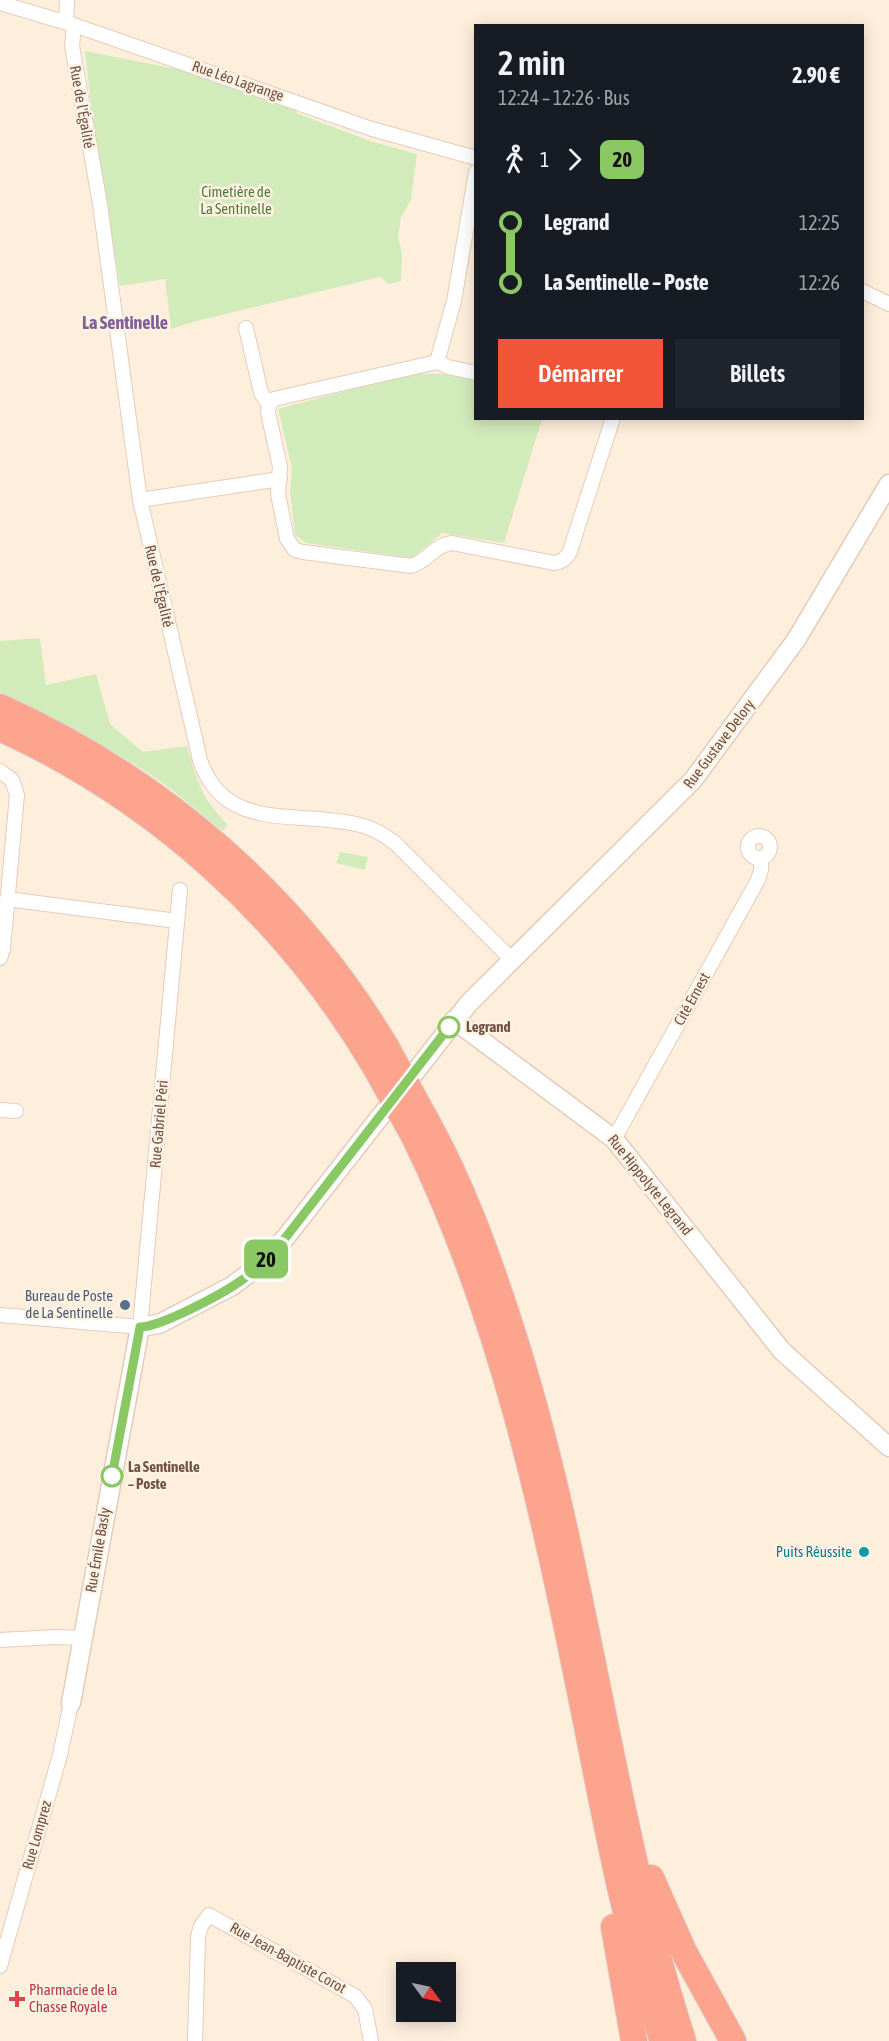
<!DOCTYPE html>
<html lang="fr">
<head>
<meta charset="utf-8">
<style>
  body { margin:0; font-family:"Asap Condensed",sans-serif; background:#20242c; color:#f1f3f6; height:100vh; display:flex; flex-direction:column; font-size:22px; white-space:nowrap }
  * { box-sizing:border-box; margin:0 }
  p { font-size:20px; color:#9ea1a6 }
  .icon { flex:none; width:33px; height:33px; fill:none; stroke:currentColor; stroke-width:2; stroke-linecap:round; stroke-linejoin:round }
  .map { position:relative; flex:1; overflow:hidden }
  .drawer { position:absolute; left:474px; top:24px; width:390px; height:396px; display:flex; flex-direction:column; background:#171b24; border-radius:0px; box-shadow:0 3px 15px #0003 }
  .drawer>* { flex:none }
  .badge { padding:0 12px; border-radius:9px; font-size:21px; line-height:39px }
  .needle { width:39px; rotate:123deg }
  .controls { position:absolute; left:396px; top:1962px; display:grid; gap:12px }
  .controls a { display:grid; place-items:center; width:60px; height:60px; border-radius:0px; background:#171b24; box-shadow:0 3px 15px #0003; font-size:30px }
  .map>.badge { position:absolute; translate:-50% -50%; box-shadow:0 0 0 3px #fff }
  .legs { display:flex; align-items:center; gap:9px; height:66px; padding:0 24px; font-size:20px }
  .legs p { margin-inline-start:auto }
  .summary { display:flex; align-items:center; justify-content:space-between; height:102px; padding:0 24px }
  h1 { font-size:33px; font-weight:600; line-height:45px }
  .primary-button { display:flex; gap:12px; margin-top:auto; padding:12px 24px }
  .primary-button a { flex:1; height:69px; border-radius:0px; background:#f15538; color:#fff; font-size:24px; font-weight:600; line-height:69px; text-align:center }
  .primary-button a+a { background:#20242c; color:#f1f3f6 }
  ul { padding:0 24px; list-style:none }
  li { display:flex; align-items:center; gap:21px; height:60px; font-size:22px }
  li i { display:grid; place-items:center; width:9px; height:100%; margin:0 8px; background:currentColor }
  li i::after { content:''; width:15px; height:15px; margin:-8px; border:4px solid; border-radius:50%; background:#171b24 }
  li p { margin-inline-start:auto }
  li:first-child i { background:linear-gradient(#0000 50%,currentColor 0) }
  li:last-child i { background:linear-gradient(currentColor 50%,#0000 0) }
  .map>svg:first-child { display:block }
  .green { fill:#d2ebbb }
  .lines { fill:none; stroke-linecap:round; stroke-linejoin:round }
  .minor-casing { stroke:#e4ccbc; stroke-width:16 }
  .tertiary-casing { stroke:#e4ccbc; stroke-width:21 }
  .motorway-casing { stroke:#ded5d2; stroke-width:28 }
  .minor { stroke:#fff; stroke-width:14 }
  .tertiary { stroke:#fff; stroke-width:18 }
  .motorway { stroke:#fda48f; stroke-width:26 }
  .motorway-bridge-casing { stroke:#ded5d2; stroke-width:28; stroke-linecap:butt }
  .motorway-bridge { stroke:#fda48f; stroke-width:26 }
  .line-1-casing { stroke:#fff; stroke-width:14 }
  .line-1 { stroke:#8ac864; stroke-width:9 }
  .stop-1-dot { fill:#fff; stroke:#8ac864; stroke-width:3 }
  .service-dot { fill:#5c6f8a; stroke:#fff3e5; stroke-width:2 }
  .culture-dot { fill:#0f9aa8; stroke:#fff3e5; stroke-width:2 }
  .health-dot { fill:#e0444e; stroke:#fff3e5; stroke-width:2 }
  .labels { text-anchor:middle; stroke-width:5; stroke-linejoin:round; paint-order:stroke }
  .street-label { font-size:15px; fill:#745244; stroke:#fff3e5 }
  .park-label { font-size:15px; fill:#537b3b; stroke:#fff3e5 }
  .stop-label { font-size:15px; font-weight:bold; fill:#745244; stroke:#fff3e5; text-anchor:start }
  .service-label { font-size:15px; fill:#4e5e75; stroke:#fff3e5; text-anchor:end }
  .culture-label { font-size:15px; fill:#0d838f; stroke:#fff3e5; text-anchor:end }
  .health-label { font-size:15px; fill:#be3a42; stroke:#fff3e5; text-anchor:start }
  .quarter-label { font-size:18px; font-weight:bold; fill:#815f99; stroke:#fff3e5 }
</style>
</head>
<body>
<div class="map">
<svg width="889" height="2041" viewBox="0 0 889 2041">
  <rect width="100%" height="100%" fill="#feefdd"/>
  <g class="green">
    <polygon points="85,51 186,71 296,110 296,113 373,142 417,154 411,200 401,217 398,237 402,253 401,281 389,284 380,277 193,322 171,329 165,279 120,286 92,114"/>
    <polygon points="409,374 446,374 475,380 476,418 542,419 504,543 442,533 412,558 306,543 295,535 290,491 292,469 278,409"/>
    <path d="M 40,638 L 46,685 L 96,674 L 110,724 L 143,752 L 187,746 C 198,783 200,796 228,825 L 223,831 C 201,814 180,795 157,779 C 108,746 54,717 0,692 L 0,641 Z"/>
    <polygon points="340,852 368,857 365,870 336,863"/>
  </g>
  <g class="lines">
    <g class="minor-casing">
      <g id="minor">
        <polyline points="0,3 74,25 372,129 476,158"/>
        <polyline points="66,22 67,0"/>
        <path d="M 74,25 L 72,46 L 100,204 L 140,500 L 200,760 C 225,835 301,809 360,825 C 373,828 385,835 396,844 L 512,960"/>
        <polyline points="862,291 889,304"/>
        <polyline points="246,328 261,393 269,405"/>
        <polyline points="437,362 454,301 476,172"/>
        <path d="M 476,373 L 448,367 L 437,362 L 274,399 L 269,405 L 268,412 L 280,467 L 278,494 L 287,539 L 295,550 L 303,552 L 411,566 C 427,562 434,545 452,543 L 554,563 C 562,562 567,558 570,551 L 613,418"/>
        <polyline points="140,500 280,479"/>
        <polyline points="0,771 12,780 17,795 3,949 0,958"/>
        <circle cx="759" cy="847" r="11"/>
        <polyline points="7,899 177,921"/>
        <polyline points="0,1110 16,1111"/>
        <polyline points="614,1139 758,880 761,870 761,858"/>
        <polyline points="0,1315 140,1327 180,890"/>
        <polyline points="0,1640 55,1637 83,1638"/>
        <polyline points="0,1966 60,1755 71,1703"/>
        <polyline points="195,2041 198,1936 201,1926 209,1915 355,1996 365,2009 371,2041"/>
      </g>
    </g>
    <g class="tertiary-casing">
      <g id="tertiary">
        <polyline points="454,1020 614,1139 782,1351 889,1447"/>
        <polyline points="71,1703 140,1327 159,1324 232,1286 260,1265 286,1237 469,1003 693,780 796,640 889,484"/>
      </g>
    </g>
    <g class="motorway-casing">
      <g id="motorway">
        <path d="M 0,707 C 160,779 296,896 386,1047"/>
        <path d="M 0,728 C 156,799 285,916 373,1063"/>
        <path d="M 427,1122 C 462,1185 487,1254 509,1322 C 586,1557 607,1806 683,2041"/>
        <path d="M 414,1136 C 501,1313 543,1508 582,1701 C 605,1815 625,1931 663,2041"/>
        <polyline points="651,1878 684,1952 733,2041"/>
        <polyline points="614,1927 634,2041"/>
      </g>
    </g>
    <use href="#minor" class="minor"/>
    <use href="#tertiary" class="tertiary"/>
    <use href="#motorway" class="motorway"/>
    <g class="motorway-bridge-casing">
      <g id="motorway-bridge">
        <polyline points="386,1047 427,1122"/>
        <polyline points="373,1063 414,1136"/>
      </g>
    </g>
    <use href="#motorway-bridge" class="motorway-bridge"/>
  </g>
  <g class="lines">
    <g class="line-1-casing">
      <path id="line-1" d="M 112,1476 L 140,1327 C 161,1327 224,1293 242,1280 C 259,1268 272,1253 286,1237 L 449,1027"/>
    </g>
    <use href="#line-1" class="line-1"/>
  </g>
  <g class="stop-1-dot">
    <circle cx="449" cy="1027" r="10"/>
    <circle cx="112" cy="1476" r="10"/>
  </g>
  <circle class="service-dot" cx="125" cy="1305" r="6"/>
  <circle class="culture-dot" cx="864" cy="1552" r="6"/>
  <path class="health-dot" d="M14 1990h6v6h6v6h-6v6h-6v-6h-6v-6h6z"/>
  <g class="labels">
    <g class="street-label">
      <text transform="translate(238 81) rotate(19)" y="5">Rue Léo Lagrange</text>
      <text transform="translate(82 107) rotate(80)" y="5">Rue de l'Égalité</text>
      <text transform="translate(159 586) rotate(77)" y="5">Rue de l'Égalité</text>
      <text transform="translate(719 744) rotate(-53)" y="5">Rue Gustave Delory</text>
      <text transform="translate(692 999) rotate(-61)" y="5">Cité Ernest</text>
      <text transform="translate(159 1124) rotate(-85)" y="5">Rue Gabriel Péri</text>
      <text transform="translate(650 1185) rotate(51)" y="5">Rue Hippolyte Legrand</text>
      <text transform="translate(98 1550) rotate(-80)" y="5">Rue Émile Basly</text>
      <text transform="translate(37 1835) rotate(-74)" y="5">Rue Lomprez</text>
      <text transform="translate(288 1958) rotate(29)" y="5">Rue Jean-Baptiste Corot</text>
    </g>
    <g class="park-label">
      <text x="236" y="197">Cimetière de<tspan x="236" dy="17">La Sentinelle</tspan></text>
    </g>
    <g class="stop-label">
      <text x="466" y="1032">Legrand</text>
      <text x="128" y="1472">La Sentinelle<tspan x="128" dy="17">– Poste</tspan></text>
    </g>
    <g class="service-label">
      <text x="113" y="1301">Bureau de Poste<tspan x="113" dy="17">de La Sentinelle</tspan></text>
    </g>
    <g class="culture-label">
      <text x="852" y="1557">Puits Réussite</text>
    </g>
    <g class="health-label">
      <text x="29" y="1995">Pharmacie de la<tspan x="29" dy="17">Chasse Royale</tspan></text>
    </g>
    <g class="quarter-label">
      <text x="125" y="329">La Sentinelle</text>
    </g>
  </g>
</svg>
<div class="controls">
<a><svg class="needle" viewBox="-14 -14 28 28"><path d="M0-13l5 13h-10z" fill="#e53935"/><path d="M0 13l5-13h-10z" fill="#9ea1a6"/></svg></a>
</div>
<b class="badge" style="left:266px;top:1259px;background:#8ac864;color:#111">20</b>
<section class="drawer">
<div class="summary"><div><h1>2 min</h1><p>12:24 – 12:26 · Bus</p></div><b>2.90 €</b></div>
<div class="legs"><svg class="icon" aria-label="walk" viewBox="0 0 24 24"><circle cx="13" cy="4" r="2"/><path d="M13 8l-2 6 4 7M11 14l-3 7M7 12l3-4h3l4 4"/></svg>1<svg class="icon" aria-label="forward" viewBox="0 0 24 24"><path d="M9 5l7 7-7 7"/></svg><b class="badge" style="background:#8ac864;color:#111">20</b></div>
<ul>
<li><i style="color:#8ac864"></i><b>Legrand</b><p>12:25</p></li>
<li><i style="color:#8ac864"></i><b>La Sentinelle – Poste</b><p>12:26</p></li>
</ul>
<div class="primary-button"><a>Démarrer</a><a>Billets</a></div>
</section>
</div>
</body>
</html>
